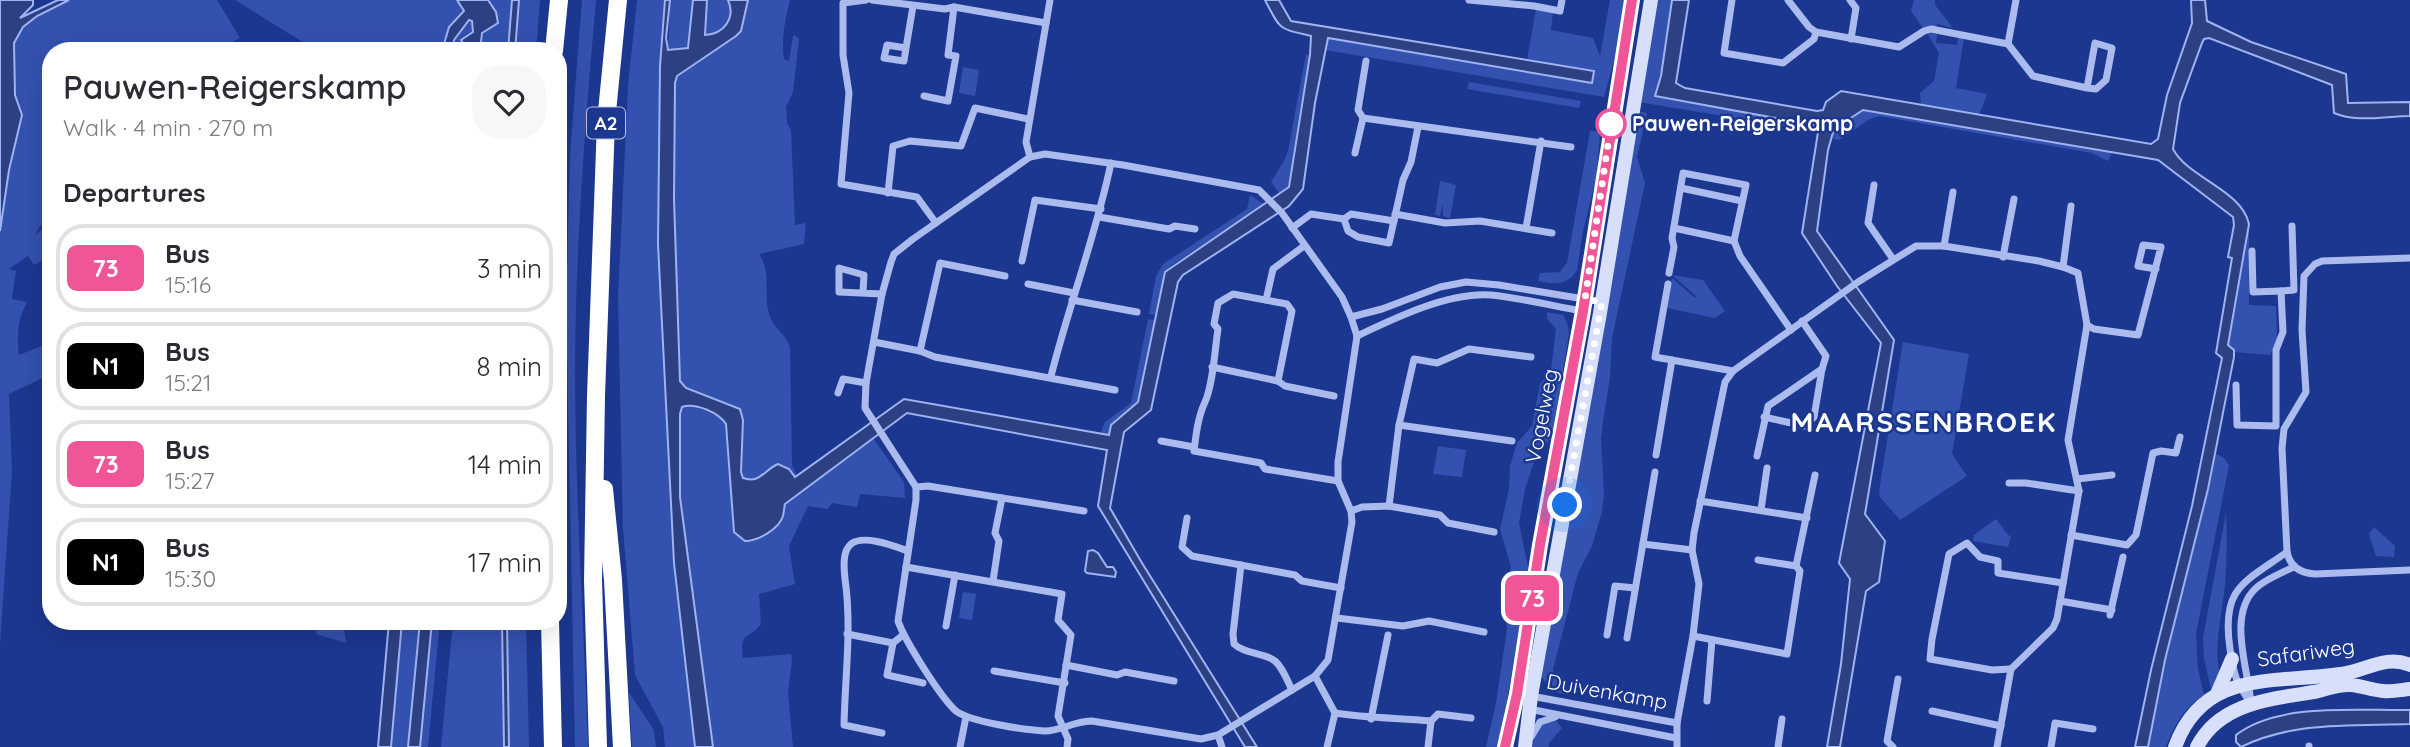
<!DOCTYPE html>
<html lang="en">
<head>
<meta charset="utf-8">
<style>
  body { margin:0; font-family:Quicksand,sans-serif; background:#f7f7f7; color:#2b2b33; height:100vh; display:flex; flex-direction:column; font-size:26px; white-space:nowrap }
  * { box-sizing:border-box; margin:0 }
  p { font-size:23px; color:#7c7c81 }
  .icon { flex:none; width:38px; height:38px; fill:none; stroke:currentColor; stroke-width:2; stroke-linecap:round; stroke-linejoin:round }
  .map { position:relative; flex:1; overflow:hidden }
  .details { position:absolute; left:42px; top:42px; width:525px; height:588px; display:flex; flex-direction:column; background:#fff; border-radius:28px; box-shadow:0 7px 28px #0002 }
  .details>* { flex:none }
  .badge { padding:0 14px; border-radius:10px; font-size:24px; line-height:46px }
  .you { position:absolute; width:35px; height:35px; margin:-18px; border:5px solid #fff; border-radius:50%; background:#1a73e8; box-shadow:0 0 0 10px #1a73e833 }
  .map>.badge { position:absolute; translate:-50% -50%; box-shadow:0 0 0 4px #fff }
  h2 { padding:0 21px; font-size:26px; line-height:63px }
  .round { display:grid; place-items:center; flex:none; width:74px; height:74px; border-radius:28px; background:#f7f7f7 }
  .head { display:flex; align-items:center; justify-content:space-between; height:119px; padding:0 21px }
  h1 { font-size:33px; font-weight:600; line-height:52px }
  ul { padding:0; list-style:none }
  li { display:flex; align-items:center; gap:21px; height:88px; margin:0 14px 10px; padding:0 7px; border:4px solid #e1e1e2; border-radius:28px }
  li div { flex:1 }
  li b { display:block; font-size:26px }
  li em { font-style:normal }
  li .badge { min-width:77px; font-weight:700; text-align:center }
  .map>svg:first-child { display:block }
  .green { fill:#3351af }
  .water { fill:#2d4084; stroke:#9eb3f0; stroke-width:2 }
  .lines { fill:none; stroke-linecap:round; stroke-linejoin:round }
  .street { stroke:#abbbee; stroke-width:7 }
  .secondary { stroke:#d8dffa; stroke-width:14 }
  .highway { stroke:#fff; stroke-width:18 }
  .line-casing { stroke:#fff; stroke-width:16 }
  .line { stroke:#ef5597; stroke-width:10 }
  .walk { stroke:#fff; stroke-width:7; stroke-dasharray:0 12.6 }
  .stop-dot { fill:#fff; stroke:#ef5597; stroke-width:3.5 }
  .labels { text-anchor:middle; stroke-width:5; stroke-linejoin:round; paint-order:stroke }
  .shield { fill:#1c3790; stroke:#bbc3de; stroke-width:2 }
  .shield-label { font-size:19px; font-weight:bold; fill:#fff }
  .stop-label { font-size:21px; font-weight:bold; fill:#fff; stroke:#1c3790; text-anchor:start }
  .street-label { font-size:21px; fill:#fff; stroke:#1c3790 }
  .district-label { font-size:28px; font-weight:bold; letter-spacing:2px; fill:#fff; stroke:#1c3790 }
</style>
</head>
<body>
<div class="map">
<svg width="2410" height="747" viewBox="0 0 2410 747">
  <rect width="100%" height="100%" fill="#1c3790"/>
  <g class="green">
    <path d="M 69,0 L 217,0 L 240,38 L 229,44 L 232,51 L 51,51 L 51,221 L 39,227 L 35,235 L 51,223 L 51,255 L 34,265 L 28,256 L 9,269 L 16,271 L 12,299 L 27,302 C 17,321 17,334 19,355 L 49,343 L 51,374 L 9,394 L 12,471 L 0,644 L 0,231 L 9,170 L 22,115 L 15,95 L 14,43 L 23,27 L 37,16 Z"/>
    <polygon points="235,0 457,0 464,11 449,27 442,51 317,51"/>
    <polygon points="488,0 512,0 508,51 480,51"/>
    <polygon points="519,0 540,0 536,51 515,51"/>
    <path d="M 582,0 L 596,0 C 587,102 579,204 576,307 C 572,453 583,601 588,747 L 575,747 L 566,308 L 570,154 Z"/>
    <polygon points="637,0 665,0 660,66 658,244 674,563 695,747 665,747 663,727 635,675 623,528 618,298 628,86"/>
    <polygon points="670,0 693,0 690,43 688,49 668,50"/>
    <path d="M 707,0 L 728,0 C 736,18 724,35 705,35 Z"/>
    <path d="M 748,0 L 790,0 C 785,20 781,39 784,59 L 789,61 L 793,36 L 795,35 L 799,39 L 793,92 L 786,107 L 787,123 L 791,130 L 795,225 L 806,223 L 804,244 L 759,254 C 772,273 763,293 769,314 C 772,327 786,334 790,347 L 792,465 L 797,476 L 795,477 L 784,465 L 774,465 C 764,474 757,483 743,478 L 741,472 L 742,413 L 735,406 L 686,388 L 680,381 L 674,199 L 675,83 L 677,76 L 736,36 L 741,31 Z"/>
    <polygon points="1610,0 1628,0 1622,31 1604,97 1325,50 1328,38 1592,83 1594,71 1527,60 1536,9 1553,12 1551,30 1593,38 1600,56"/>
    <polygon points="1658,0 1672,0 1661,76 1655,96 1804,124 1803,129 1638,102"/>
    <polygon points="1914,0 1935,0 1935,5 1953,28 1937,24 1936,27 1923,28 1911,11"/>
    <polygon points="469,20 472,21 474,28 473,51 453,51 454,40"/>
    <polygon points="1927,33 1937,34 1936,43 1957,45 1958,38 1964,38 1956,88 1987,94 1979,115 1921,105 1920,93 1934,81 1939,53"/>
    <polygon points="1306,54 1310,55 1289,187 1280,194 1271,182 1284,161 1288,151"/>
    <polygon points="963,67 979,70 975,96 959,93"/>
    <polygon points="1469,82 1581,101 1579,108 1467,89"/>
    <polygon points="1860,110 1863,110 2112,153 2108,161 2092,153 1879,116 1870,119 1839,140 1833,139 1834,129"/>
    <path d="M 1637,111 L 1647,113 L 1637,157 L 1645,183 L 1612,338 L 1610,377 L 1603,421 L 1601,440 L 1604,493 L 1602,512 L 1592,546 L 1578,573 L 1553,669 L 1554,673 C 1567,676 1567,683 1567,695 L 1552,691 L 1540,675 Z"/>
    <path d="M 1590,131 L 1600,131 L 1597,175 L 1583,231 L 1577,270 C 1568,286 1555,284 1538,281 L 1540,273 L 1560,272 L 1567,263 Z"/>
    <polygon points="1440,181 1456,185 1450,218 1443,216 1443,204 1440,216 1435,215"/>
    <polygon points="1250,195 1264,204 1172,265 1165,272 1156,315 1149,314 1156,276 1163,264 1247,209"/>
    <polygon points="2249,224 2249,305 2276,306 2277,340 2270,355 2234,352 2228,346"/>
    <polygon points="1672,275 1703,280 1725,311 1715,318 1667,308 1672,278 1695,298 1696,296"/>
    <polygon points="1547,312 1563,315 1567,322 1569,333 1553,436 1536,455 1525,489 1519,523 1529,572 1499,747 1486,747 1496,703 1507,629 1504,602 1511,567 1500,529 1509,489 1510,466 1517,443 1532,426 1540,384 1551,370 1556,329 1547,319"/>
    <polygon points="1148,319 1155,320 1138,402 1111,425 1109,435 1100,434 1105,422 1131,403"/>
    <polygon points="1903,342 1969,354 1952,454 1967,476 1900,520 1880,497 1879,491"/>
    <path d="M 692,405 L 721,418 L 726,424 L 734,532 L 745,541 C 759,541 779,529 783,516 C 784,512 784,508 785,504 L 873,438 L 904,482 L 905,498 L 860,494 L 857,507 L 832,503 L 828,509 L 808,506 L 789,546 L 795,584 L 759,594 L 761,624 C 749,640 739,631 743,658 L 791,654 L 792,661 L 788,693 L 793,747 L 713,747 L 680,497 L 680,414 L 682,407 Z"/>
    <polygon points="1438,446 1466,450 1462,477 1433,474"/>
    <path d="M 2216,454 L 2224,458 L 2229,465 L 2196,634 L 2198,669 L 2204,695 C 2184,707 2174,726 2166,747 L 2148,747 L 2165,660 Z"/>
    <path d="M 2226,513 C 2227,537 2227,561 2225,584 C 2223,609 2212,654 2221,676 L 2211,690 L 2204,658 L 2203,638 Z"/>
    <polygon points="1996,519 2008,535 2011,536 2008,547 1973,541 1974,535"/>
    <polygon points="2374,527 2395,546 2394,557 2376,556 2369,534"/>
    <polygon points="963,592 976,594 972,620 959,618"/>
    <polygon points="317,621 343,621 346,643 316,634"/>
    <polygon points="402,621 420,621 408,747 391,747"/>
    <polygon points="432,621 440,621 428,747 420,747"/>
    <polygon points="453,621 502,621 504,747 441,747"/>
    <polygon points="507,621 526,621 529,747 509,747"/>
    <polygon points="629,693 654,730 656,747 632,747"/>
    <path d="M 1555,719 L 1562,728 L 1549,743 L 1549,747 L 1533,747 C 1535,730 1538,724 1555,719 Z"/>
  </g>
  <g class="water">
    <polygon points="0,0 33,0 33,5 20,18 58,0 69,0 37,16 23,27 14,43 15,95 22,115 9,170 0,231"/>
    <polygon points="457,0 488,0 496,12 498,23 482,33 480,51 473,51 473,43 464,44 461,40 473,32 472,21 469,20 454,40 453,51 442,51 449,27 464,11"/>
    <polygon points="512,0 519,0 515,51 508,51"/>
    <path d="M 665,0 L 670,0 L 666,38 L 668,50 L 688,48 L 693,0 L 707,0 L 705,35 C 724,34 736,18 728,0 L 748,0 L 741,31 L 736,36 L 677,76 L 675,83 L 674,199 L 680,381 L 686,388 L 740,409 L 743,420 L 741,472 L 743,478 C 760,484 764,470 778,464 L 789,469 L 795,477 L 904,399 L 1109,435 L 1111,425 L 1138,402 L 1165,272 L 1289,187 L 1310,55 L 1311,36 C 1278,28 1281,31 1265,0 L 1279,0 L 1291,21 L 1594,71 L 1592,83 L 1328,38 L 1315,103 L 1303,189 L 1289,206 L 1183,275 L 1178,282 L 1151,410 L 1124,432 L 1110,508 L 1142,563 L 1257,747 L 1245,747 L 1098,506 L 1107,450 L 907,413 L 785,504 C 784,508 784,512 783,516 C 779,529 758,541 745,541 L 734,532 L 726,424 C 719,413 695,402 682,407 L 680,414 L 680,497 L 713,747 L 695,747 L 674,563 L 658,244 L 660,66 Z"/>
    <path d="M 1672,0 L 1689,0 L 1676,83 L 1685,88 L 1817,111 L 1823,110 L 1826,102 L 1841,91 L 2151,144 L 2158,139 L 2167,95 L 2192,23 L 2191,0 L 2205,0 L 2207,21 L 2251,42 L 2346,74 L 2348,103 L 2410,102 L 2410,116 C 2385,116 2357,123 2334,113 L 2332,85 L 2209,38 L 2204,39 L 2202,43 L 2180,103 L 2173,149 C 2188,178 2242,190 2249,224 L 2228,345 L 2234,350 L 2234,357 L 2208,489 L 2165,660 L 2148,747 L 2135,747 L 2151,670 L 2192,506 L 2222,358 L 2216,353 L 2232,258 L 2228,257 L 2234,225 L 2233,217 L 2158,160 L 1863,110 L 1834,129 L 1828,150 L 1817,231 L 1894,340 L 1865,514 L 1885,541 L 1879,582 L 1866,591 L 1840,747 L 1827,747 L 1841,664 L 1850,579 L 1839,563 L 1881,343 L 1837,286 L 1802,233 L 1819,126 L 1655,96 L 1661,76 Z"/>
    <polygon points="1093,550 1098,553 1107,567 1113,567 1116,572 1115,577 1087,573 1085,571 1088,551"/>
    <polygon points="389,621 402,621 391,747 378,747"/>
    <polygon points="420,621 432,621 420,747 408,747"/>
    <polygon points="502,621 507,621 509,747 504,747"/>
    <path d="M 2410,710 L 2410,724 C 2353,726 2294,721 2241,747 L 2236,742 L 2236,735 C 2278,702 2359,711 2410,710 Z"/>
  </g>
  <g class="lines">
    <g class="street">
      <polyline points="866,0 843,3 843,55 849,93 841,184 917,197 936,223"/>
      <polyline points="872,0 945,9 954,7 1046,23"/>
      <polyline points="1469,0 1534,6 1560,11 1562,0"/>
      <polyline points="1732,0 1724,53 1783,63 1814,39 1816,32"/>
      <polyline points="1788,0 1809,27 1816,32 1899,47 1924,31 1931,29 2008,44 2033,76 2087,88 2095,43 2112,48 2106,80 2096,89 2087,88"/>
      <polyline points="1850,0 1856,8 1851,39"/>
      <polyline points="2008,44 2016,0"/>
      <polyline points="906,48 904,61 884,58 887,45 906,48 913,6"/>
      <polyline points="924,96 948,101 956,56 948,55 954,7"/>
      <polyline points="1363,118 1571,147"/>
      <polyline points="1355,153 1363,118 1358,110 1366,61"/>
      <path d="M 1045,154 L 1123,165 L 1259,190 L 1282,213 L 1342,297 L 1351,317 L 1357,336 L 1338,462 L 1338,481 L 1351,511 L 1352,522 L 1328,660 L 1315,676 L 1218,735 L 1201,739 L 1092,721 C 1075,721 1060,731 1045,731 C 1026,730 970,722 956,711 C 941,698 905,641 898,621 L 916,500 L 916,487 L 865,408 L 866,383 L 882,294 L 891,262 L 894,254 L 913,239 L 1030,157 Z"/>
      <polyline points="1030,157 1026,142 1050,0"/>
      <polyline points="1874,185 1868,223 1893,259"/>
      <polyline points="1681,188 1742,201"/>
      <polyline points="888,193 893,146 910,141 961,146 975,108 1028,119"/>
      <polyline points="1395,214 1445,223 1480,221 1552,233"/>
      <polyline points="1099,217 1169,229 1175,226 1195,229"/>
      <polyline points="1344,219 1348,231 1358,237 1389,243 1403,180 1411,162 1418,127"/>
      <polyline points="1292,228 1311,214 1344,219 1351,214 1394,221"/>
      <polyline points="1526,228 1541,141"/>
      <polyline points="1674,228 1734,241"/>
      <polyline points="1944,246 1953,192"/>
      <polyline points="2252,251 2253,292 2281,291"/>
      <polyline points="2003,257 2014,199"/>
      <path d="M 2410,258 L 2322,261 L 2315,264 L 2304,276 L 2302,330 L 2306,392 L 2284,429 L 2282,448 L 2287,552 C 2290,567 2300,573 2315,574 L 2410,570"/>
      <polyline points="1022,261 1035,200 1101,209"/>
      <polyline points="2063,267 2071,206"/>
      <polyline points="1669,273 1674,247 1672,238 1683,173 1746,185 1734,241 1740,256 1791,330"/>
      <polyline points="1028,284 1074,293"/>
      <polyline points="1668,284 1655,357 1733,371"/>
      <polyline points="863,292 864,275 839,268 839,292 882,294"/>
      <polyline points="1072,300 1137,312"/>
      <polyline points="1266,300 1273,269 1304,246"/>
      <polyline points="1351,317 1382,309 1440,287 1466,282 1499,285 1584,299"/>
      <polyline points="2087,325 2094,329 2138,335 2161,247 2143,245 2138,266 2156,269"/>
      <path d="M 1357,336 C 1395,318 1448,292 1491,295 C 1521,298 1553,306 1582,311"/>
      <polyline points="874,342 920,351 935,357 1115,390"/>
      <polyline points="920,351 940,263 1005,276"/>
      <polyline points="1212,367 1278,381 1285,386 1334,396"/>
      <path d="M 1051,376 C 1069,305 1096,235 1111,163"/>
      <path d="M 1278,381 L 1292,311 L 1287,304 L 1233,294 L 1218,303 L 1214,324 L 1218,329 C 1215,348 1213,385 1205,402 C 1198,417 1196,434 1194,451 L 1261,463 L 1265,469 L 1338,481"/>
      <polyline points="2236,385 2237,425 2276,426 2276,350 2283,332 2281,291 2294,290 2292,226"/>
      <polyline points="838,393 843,379 866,383"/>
      <polyline points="1764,417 1805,426 1814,417 1822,369 1826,356 1802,321"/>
      <polyline points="1399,425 1512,441"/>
      <polyline points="1161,441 1194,447"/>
      <polyline points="1656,455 1672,360"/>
      <polyline points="1757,456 1768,406 1822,369"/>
      <polyline points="2077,479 2112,475"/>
      <polyline points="2009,483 2026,483 2079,491"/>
      <polyline points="916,487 928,486 1084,511"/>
      <polyline points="1700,501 1807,518"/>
      <polyline points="1389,506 1399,425 1414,359 1437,363 1469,349 1531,357"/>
      <polyline points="1761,510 1767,468"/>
      <polyline points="1351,511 1362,507 1389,506 1440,515 1448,523 1494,532"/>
      <polyline points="1187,518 1182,547 1192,556 1295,575 1302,581 1341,588"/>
      <polyline points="2071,535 2127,545 2136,535 2153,453 2161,451 2176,453 2180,437"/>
      <polyline points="1643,544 1692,550"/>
      <polyline points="1758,560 1796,566"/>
      <path d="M 1241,565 L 1233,634 L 1234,644 C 1246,655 1264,652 1275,661 C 1283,668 1287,680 1292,690"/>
      <polyline points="906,567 1062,594 1058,620 1071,635 1058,716 1068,739 1067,747"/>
      <polyline points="993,581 999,541 995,533 1002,498"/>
      <polyline points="2060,601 2112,610"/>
      <polyline points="2110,615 2123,557"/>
      <polyline points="1337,618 1403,626 1429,621 1484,632"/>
      <polyline points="946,626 955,575"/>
      <polyline points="847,634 893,643 903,635"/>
      <polyline points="1607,635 1615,586 1635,588"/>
      <polyline points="1693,636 1787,654 1800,571 1796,566 1815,475"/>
      <polyline points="1627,638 1655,472"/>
      <polyline points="893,643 887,675 923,683"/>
      <polyline points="1066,665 1117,675 1125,672 1174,681"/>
      <polyline points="2011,669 1992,670 1930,659 1932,639 1949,554 1967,543 1980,557 1998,561 1998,573 2063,583"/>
      <polyline points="994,671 1065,683"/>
      <path d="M 1315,676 L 1335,713 C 1367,718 1399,718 1431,721"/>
      <polyline points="1531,696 1677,723"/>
      <polyline points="1707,701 1712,640"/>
      <path d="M 2251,703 C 2235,682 2234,674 2230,649 C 2221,588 2243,583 2287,552"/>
      <path d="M 2251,703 C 2248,668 2227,615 2256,588 C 2266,579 2281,573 2294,567"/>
      <polyline points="1529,709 1676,738"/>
      <polyline points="1932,711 2001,726"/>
      <polyline points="1371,719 1388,635"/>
      <path d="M 882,733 L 844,725 C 845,677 852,627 845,579 C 844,569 842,551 851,544 C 863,534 894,546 908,551"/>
      <polyline points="1218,735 1222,747"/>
      <polyline points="1531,737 1540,722 1555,717"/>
      <polyline points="960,747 966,717"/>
      <polyline points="1327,747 1335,713"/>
      <polyline points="1428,747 1431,721 1438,714 1471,718"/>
      <polyline points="1677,747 1677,723 1693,636 1699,584 1692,550 1694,533 1725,382 1733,371 1858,282 1916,246 1944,246 2039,261 2063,267 2078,273 2087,325 2068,440 2079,491 2057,619 2053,628 2011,669 1997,747"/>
      <polyline points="1778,747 1782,719"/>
      <polyline points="1893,747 1887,741 1898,679"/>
      <polyline points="2051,747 2055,723 2093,729"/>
      <polyline points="2309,747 2309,746"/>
    </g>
    <g class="secondary">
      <polyline points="2217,694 2232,659"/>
      <polyline points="1505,747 1517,694 1540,545 1583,311 1632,0"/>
      <polyline points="1525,747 1531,696 1600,313 1651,0"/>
      <path d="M 2175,747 C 2204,666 2280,685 2347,673 C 2368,669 2388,655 2410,665"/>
      <path d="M 2197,747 C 2219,703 2271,699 2314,692 C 2327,689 2338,684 2351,685 C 2362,686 2372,690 2383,691 C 2392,692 2401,690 2410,689"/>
    </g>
    <g class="highway">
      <polyline points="554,51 559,0"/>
      <polyline points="604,489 613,580 622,747"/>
      <polyline points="550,621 553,747"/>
      <polyline points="598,747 593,580 596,396 606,122 618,0"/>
    </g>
  </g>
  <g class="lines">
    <g class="line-casing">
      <polyline id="line" points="1505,747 1517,694 1540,545 1583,311 1632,0"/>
    </g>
    <use href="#line" class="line"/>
    <polyline class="walk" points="1565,505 1602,302 1585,299 1611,124"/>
  </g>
  <circle class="stop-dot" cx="1611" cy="124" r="14"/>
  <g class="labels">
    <rect class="shield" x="587" y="107.5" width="38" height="31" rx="5"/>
    <g class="shield-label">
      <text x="606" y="130">A2</text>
    </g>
    <g class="stop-label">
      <text x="1632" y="131">Pauwen-Reigerskamp</text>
    </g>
    <g class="street-label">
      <text transform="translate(1542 416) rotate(-79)" y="7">Vogelweg</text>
      <text transform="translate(2306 653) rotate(-8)" y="7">Safariweg</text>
      <text transform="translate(1607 692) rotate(10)" y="7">Duivenkamp</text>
    </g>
    <g class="district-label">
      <text x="1924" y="432">MAARSSENBROEK</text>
    </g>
  </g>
</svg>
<div class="you" style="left:1565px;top:505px"></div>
<b class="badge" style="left:1532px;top:598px;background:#ef5597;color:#fff">73</b>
<section class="details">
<div class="head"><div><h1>Pauwen-Reigerskamp</h1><p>Walk · 4 min · 270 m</p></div><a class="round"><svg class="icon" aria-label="heart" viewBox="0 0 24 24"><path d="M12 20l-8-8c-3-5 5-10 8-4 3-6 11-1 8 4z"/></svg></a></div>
<h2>Departures</h2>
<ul>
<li><span class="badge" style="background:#ef5597;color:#fff">73</span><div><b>Bus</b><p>15:16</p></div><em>3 min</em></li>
<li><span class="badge" style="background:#000;color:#fff">N1</span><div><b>Bus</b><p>15:21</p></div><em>8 min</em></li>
<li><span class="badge" style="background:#ef5597;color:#fff">73</span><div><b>Bus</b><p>15:27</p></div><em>14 min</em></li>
<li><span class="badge" style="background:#000;color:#fff">N1</span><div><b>Bus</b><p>15:30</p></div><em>17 min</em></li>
</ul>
</section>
</div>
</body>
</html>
